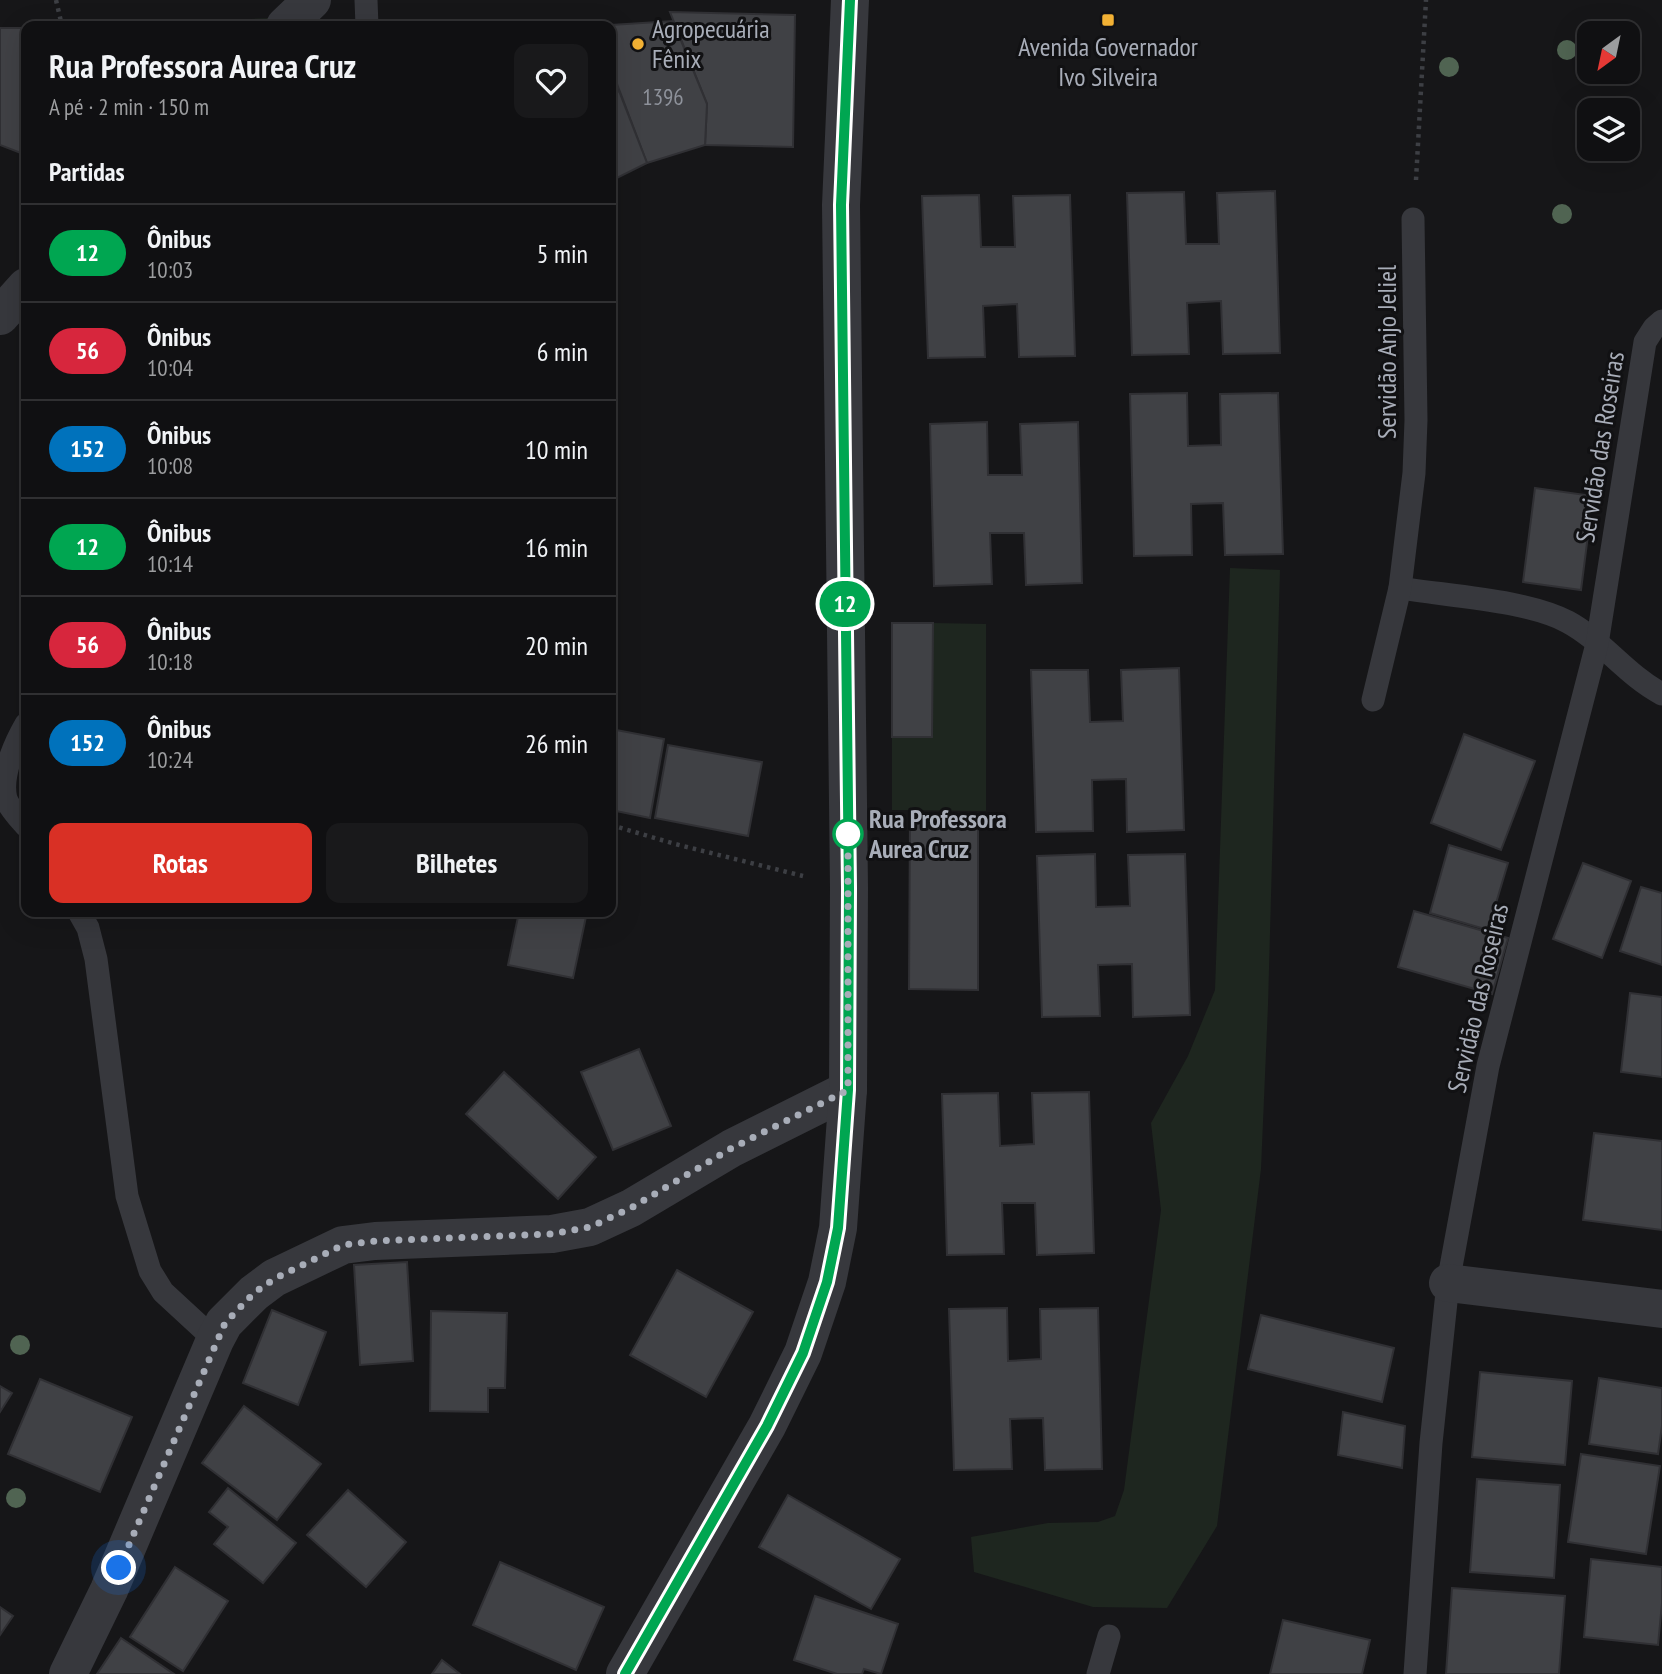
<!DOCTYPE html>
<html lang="pt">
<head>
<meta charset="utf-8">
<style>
  body { margin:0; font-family:"PT Sans Narrow",sans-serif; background:#19191b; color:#f1f3f6; height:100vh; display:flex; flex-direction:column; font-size:26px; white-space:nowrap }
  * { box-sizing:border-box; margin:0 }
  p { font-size:23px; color:#9c9d9f }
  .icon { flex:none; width:38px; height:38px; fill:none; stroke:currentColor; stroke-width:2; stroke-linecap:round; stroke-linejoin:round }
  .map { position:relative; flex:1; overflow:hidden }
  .sheet { position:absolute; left:21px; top:21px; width:595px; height:896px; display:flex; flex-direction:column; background:#101012; border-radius:14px; box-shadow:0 7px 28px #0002,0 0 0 2px #303032 }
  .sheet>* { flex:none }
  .badge { padding:0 14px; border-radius:23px; font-size:24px; line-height:46px }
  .needle { width:46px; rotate:213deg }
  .tools { position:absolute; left:1577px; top:21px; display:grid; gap:14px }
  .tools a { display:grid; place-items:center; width:63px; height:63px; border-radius:14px; background:#101012; box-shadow:0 7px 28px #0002,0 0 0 2px #303032; font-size:35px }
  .you { position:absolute; width:35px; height:35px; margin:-18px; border:5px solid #fff; border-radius:50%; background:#1a73e8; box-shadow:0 0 0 10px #1a73e833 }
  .map>.badge { position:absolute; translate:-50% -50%; box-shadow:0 0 0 4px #fff }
  h2 { padding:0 28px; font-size:26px; line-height:63px }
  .round { display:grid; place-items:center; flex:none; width:74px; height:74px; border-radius:14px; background:#19191b }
  .headline { display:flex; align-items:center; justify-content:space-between; height:119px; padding:0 28px }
  h1 { font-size:33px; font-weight:800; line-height:52px }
  .action { display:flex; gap:14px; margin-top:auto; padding:14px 28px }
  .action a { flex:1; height:80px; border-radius:14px; background:#d93025; color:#fff; font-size:28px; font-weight:800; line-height:80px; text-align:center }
  .action a+a { background:#19191b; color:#f1f3f6 }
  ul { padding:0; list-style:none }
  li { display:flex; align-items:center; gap:21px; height:98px; padding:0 28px; border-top:2px solid #303032 }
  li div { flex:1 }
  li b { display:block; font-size:26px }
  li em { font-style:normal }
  li .badge { min-width:77px; font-weight:700; text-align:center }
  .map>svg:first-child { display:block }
  .green { fill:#1e261f }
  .building { fill:#404145; stroke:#303034; stroke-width:2 }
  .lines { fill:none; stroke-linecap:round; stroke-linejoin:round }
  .path { stroke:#3d3f44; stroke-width:4.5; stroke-dasharray:3.5 5; stroke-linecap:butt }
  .service { stroke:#37383d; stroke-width:23 }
  .minor { stroke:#37383d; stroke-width:38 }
  .tree { fill:#506452 }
  .line-casing { stroke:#fff; stroke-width:16 }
  .line { stroke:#00a651; stroke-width:10 }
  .walk { stroke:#a8adb8; stroke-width:7; stroke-dasharray:0 12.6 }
  .poi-dot { fill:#f2b134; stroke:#111113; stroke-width:2.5 }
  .stop-dot { fill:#fff; stroke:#00a651; stroke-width:3.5 }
  .labels { text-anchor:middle; stroke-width:6; stroke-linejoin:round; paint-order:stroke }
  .number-label { font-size:23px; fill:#8e929b }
  .poi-label { font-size:26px; fill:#a8adb8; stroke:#111113; text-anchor:start }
  .street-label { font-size:26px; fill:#a8adb8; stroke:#111113 }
  .stop-label { font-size:26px; font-weight:bold; fill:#a8adb8; stroke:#111113; text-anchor:start }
</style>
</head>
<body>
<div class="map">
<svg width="1662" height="1674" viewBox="0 0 1662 1674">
  <rect width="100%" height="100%" fill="#161618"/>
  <g class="green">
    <polygon points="271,18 260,26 88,26"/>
    <polygon points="1230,568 1280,570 1268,1005 1261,1169 1217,1526 1167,1608 1093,1607 974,1572 971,1537 1048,1523 1098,1522 1115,1516 1124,1490 1161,1210 1151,1123 1188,1056 1215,990"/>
    <polygon points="933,623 986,624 986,811 892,810 892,737 932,737"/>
  </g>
  <g class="building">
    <polygon points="670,12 795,15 793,147 705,145 707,104"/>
    <polygon points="673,21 707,104 705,145 647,163 611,68 611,26 595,26"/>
    <polygon points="0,28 26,28 26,155 0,145"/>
    <polygon points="619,91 647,163 611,181 611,95"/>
    <polygon points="1275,191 1280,353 1223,354 1221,301 1187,303 1189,354 1132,355 1127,193 1184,192 1186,244 1219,244 1217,193"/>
    <polygon points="979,195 981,247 1015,247 1013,196 1070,195 1075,356 1019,357 1017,304 983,306 985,357 928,358 922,196"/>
    <polygon points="1187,393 1188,446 1221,445 1220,394 1278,393 1283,554 1225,555 1223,503 1191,504 1192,555 1134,556 1130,394"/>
    <polygon points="987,422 988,475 1022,475 1020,424 1078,422 1082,583 1026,585 1024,533 990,533 992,584 934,586 930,424"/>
    <polygon points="1535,488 1593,496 1581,590 1523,582"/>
    <polygon points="892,623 933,623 932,737 892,737"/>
    <polygon points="1179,668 1184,830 1127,832 1126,779 1092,780 1093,831 1036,832 1031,670 1088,670 1090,722 1123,721 1121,670"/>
    <polygon points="611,729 664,739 650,818 611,810"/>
    <polygon points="1464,734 1535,761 1501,850 1431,823"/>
    <polygon points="668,745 762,762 748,836 655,818"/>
    <polygon points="910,816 978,817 978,990 909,989"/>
    <polygon points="1449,845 1508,863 1488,930 1430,913"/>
    <polygon points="1095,854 1096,907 1130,906 1128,855 1185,854 1190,1015 1133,1017 1132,964 1098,965 1100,1016 1042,1017 1037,856"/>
    <polygon points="1583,863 1631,881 1602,958 1553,939"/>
    <polygon points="1641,887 1662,893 1662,965 1620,951"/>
    <polygon points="1414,911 1508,938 1492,994 1398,967"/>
    <polygon points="519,912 587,912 573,978 508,965"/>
    <polygon points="1630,993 1662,997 1662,1077 1621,1072"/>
    <polygon points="639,1049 671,1126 613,1150 581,1072"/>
    <polygon points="504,1072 596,1157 558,1199 466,1114"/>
    <polygon points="1089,1092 1094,1253 1037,1255 1035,1203 1002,1203 1004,1254 947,1255 942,1094 998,1093 1000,1146 1034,1144 1032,1093"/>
    <polygon points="1594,1133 1662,1141 1662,1230 1583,1220"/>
    <polygon points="407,1262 413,1361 360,1365 354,1265"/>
    <polygon points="677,1270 753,1312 706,1397 630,1355"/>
    <polygon points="1007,1308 1008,1361 1041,1359 1040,1309 1098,1308 1102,1469 1045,1470 1043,1418 1010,1419 1012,1469 954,1470 949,1309"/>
    <polygon points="272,1310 326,1332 298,1405 243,1383"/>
    <polygon points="431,1311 507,1313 505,1388 488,1388 488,1412 430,1411"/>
    <polygon points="1261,1315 1394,1348 1382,1402 1248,1369"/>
    <polygon points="1480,1372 1572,1381 1565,1465 1472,1457"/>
    <polygon points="1599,1378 1662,1388 1662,1426 1658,1454 1589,1444"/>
    <polygon points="40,1379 132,1417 100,1492 8,1454"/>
    <polygon points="0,1386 12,1393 0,1412"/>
    <polygon points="244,1406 321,1464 277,1520 202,1463"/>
    <polygon points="1343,1412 1405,1426 1402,1468 1338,1455"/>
    <polygon points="1581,1454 1660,1466 1646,1554 1568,1542"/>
    <polygon points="1477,1479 1560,1485 1554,1578 1470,1572"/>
    <polygon points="228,1488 296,1543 263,1583 214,1544 228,1527 209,1512"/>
    <polygon points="348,1490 406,1542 366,1587 307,1535"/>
    <polygon points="788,1495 900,1559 871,1609 759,1547"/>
    <polygon points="1591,1559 1662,1567 1662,1603 1658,1645 1584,1637"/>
    <polygon points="500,1562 604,1607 576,1670 473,1625"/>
    <polygon points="175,1567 228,1601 183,1671 130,1637"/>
    <polygon points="1452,1588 1565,1596 1559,1674 1446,1674"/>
    <polygon points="815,1596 898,1624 881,1674 864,1669 862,1674 837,1674 794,1660"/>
    <polygon points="0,1607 13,1616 0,1635"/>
    <polygon points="1283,1620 1370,1640 1362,1674 1270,1674"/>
    <polygon points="121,1638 174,1674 97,1674"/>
    <polygon points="442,1660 460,1674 432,1674"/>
  </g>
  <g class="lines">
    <g class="path">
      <polyline points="56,0 62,26"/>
      <polyline points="1416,180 1426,0"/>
      <polyline points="611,825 675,844 803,876"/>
    </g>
    <g class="service">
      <polyline points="366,0 367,26"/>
      <path d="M 1400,588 C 1448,596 1527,600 1568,622 C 1603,641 1626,675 1662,694"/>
      <polyline points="1373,700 1400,588 1414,473 1416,420 1413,219"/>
      <path d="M 26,724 C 15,743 0,776 6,799 C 10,809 19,818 26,826"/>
      <polyline points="79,912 88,928 96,959 127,1196 150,1271 163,1292 215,1340"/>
      <polyline points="1098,1674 1109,1636"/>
      <polyline points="1415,1674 1431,1443 1448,1283 1488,1066 1597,644 1645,342 1654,328 1662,321"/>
    </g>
    <g class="minor">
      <polyline points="285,26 312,0"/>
      <polyline points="0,316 26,287"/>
      <polyline points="1448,1283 1662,1309"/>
      <polyline points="68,1674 109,1590 215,1340 224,1323 254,1293 274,1278 343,1245 375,1241 552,1234 590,1227 631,1208 732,1148 848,1090"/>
      <polyline points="625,1674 767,1426 803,1353 827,1282 838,1228 848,1090 849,888 841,205 850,0"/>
    </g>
  </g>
  <g class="tree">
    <circle cx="1567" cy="50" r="10"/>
    <circle cx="1449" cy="67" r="10"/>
    <circle cx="1562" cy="214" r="10"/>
    <circle cx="20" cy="1345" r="10"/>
    <circle cx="16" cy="1498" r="10"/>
  </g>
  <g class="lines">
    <g class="line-casing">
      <polyline id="line" points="625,1674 767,1426 803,1353 827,1282 838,1228 848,1090 849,888 841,205 850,0"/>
    </g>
    <use href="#line" class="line"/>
    <polyline class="walk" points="119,1568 225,1323 254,1293 274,1279 343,1245 375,1241 552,1234 590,1227 631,1208 732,1148 848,1090 848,834"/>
  </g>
  <g class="poi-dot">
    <rect x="1101" y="13" width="14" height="14" rx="3.5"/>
    <circle cx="638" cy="44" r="7"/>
  </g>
  <circle class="stop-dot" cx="848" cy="834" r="14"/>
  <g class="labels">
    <g class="number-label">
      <text x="663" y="105">1396</text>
    </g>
    <g class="poi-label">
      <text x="652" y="38">Agropecuária<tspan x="652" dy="30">Fênix</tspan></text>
      <text x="1108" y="56" text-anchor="middle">Avenida Governador<tspan x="1108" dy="30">Ivo Silveira</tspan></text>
    </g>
    <g class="street-label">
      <text transform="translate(1387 352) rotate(-90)" y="9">Servidão Anjo Jeliel</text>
      <text transform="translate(1600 447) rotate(-81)" y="9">Servidão das Roseiras</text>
      <text transform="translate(1478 998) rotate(-77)" y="9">Servidão das Roseiras</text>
    </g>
    <g class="stop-label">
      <text x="869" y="828">Rua Professora<tspan x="869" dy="30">Aurea Cruz</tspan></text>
    </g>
  </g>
</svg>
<div class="tools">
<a><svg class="needle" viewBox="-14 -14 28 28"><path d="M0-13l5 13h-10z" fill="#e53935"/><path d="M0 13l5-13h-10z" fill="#9c9d9f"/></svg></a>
<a><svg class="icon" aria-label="layers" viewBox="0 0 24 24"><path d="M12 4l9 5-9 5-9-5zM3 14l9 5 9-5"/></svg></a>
</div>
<div class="you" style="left:119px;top:1568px"></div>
<b class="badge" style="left:845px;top:604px;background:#00a651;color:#fff">12</b>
<section class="sheet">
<div class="headline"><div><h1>Rua Professora Aurea Cruz</h1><p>A pé · 2 min · 150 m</p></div><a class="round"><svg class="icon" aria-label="heart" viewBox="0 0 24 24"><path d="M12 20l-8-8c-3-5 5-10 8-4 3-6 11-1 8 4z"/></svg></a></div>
<h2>Partidas</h2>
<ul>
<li><span class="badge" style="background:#00a651;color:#fff">12</span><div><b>Ônibus</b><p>10:03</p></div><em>5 min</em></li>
<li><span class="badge" style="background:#d7263d;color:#fff">56</span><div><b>Ônibus</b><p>10:04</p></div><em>6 min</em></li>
<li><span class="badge" style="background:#0072bc;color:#fff">152</span><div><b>Ônibus</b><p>10:08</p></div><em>10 min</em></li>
<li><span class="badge" style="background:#00a651;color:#fff">12</span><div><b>Ônibus</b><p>10:14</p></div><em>16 min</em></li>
<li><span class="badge" style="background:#d7263d;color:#fff">56</span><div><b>Ônibus</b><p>10:18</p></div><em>20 min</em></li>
<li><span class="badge" style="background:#0072bc;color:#fff">152</span><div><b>Ônibus</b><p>10:24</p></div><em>26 min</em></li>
</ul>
<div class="action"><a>Rotas</a><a>Bilhetes</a></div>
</section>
</div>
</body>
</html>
